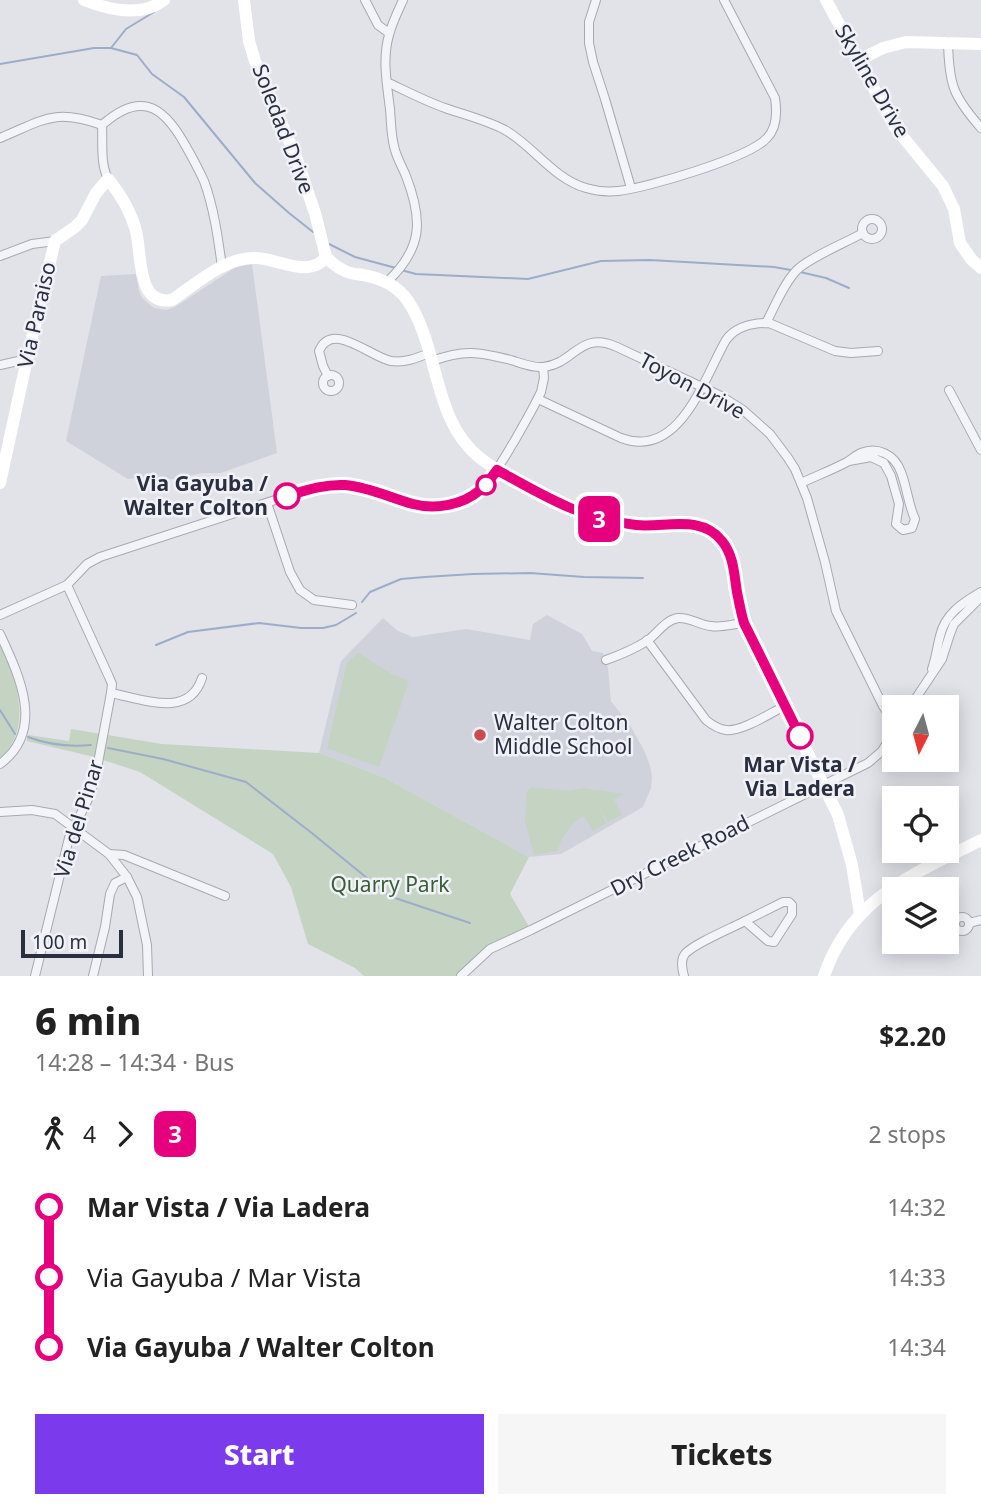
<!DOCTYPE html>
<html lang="en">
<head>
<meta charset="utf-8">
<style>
  body { margin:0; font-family:"Noto Sans",sans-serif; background:#f6f6f6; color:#222; height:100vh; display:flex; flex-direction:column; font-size:26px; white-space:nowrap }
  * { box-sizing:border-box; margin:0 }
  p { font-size:23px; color:#767676 }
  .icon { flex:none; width:38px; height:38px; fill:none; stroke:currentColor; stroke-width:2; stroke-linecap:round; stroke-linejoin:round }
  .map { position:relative; height:976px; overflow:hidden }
  .side { display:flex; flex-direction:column; background:#fff; flex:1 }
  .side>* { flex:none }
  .badge { padding:0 14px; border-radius:10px; font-size:24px; line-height:46px }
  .needle { width:46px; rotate:186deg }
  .buttons { position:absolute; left:882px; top:695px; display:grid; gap:14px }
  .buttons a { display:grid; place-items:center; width:77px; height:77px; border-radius:0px; background:#fff; box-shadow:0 4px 18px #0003; font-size:35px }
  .scale { position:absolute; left:21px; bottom:18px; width:102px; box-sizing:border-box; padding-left:7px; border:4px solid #2a2f40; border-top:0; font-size:19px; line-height:24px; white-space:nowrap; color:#2a2f40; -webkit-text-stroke:5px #f0f2f7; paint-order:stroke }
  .map>.badge { position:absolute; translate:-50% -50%; box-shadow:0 0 0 4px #fff }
  .legs { display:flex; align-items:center; gap:10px; height:77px; padding:0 35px; font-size:23px }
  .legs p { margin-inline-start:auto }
  .headline { display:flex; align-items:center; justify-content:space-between; height:119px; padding:0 35px }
  h1 { font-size:38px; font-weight:800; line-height:52px }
  .primary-button { display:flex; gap:14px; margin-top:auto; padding:14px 35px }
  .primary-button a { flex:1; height:80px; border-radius:0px; background:#7c3aed; color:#fff; font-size:28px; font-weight:800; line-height:80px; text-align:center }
  .primary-button a+a { background:#f6f6f6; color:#222 }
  ul { padding:0 35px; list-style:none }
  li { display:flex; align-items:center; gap:24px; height:70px; font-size:26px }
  li i { display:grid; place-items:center; width:10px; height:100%; margin:0 9px; background:currentColor }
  li i::after { content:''; width:18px; height:18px; margin:-9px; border:5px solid; border-radius:50%; background:#fff }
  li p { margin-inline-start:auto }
  li:first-child i { background:linear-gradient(#0000 50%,currentColor 0) }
  li:last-child i { background:linear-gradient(currentColor 50%,#0000 0) }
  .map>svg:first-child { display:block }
  .built { fill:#cfd2db }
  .green { fill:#c4d3c2 }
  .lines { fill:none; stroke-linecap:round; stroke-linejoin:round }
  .stream { stroke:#9dadc8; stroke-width:2 }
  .street-casing { stroke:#a6a9b3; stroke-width:10 }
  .street { stroke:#f3f4f7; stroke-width:8 }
  .secondary { stroke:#fff; stroke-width:12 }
  .line-1-casing { stroke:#fff; stroke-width:16 }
  .line-1 { stroke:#e6007e; stroke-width:10 }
  .stop-1-dot { fill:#fff; stroke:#e6007e; stroke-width:3.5 }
  .poi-dot { fill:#ca4a4e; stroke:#f0f2f7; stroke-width:2.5 }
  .labels { text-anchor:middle; stroke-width:5; stroke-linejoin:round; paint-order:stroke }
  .street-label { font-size:21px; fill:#2a2f40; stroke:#f0f2f7 }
  .stop-label { font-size:21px; font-weight:bold; fill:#2a2f40; stroke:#f0f2f7; text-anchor:end }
  .poi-label { font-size:21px; fill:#2a2f40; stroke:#f0f2f7; text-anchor:start }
  .park-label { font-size:21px; fill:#3a5c37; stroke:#f0f2f7 }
</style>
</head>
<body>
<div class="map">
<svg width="981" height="976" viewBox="0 0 981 976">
  <rect width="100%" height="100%" fill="#e1e3e9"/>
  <g class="built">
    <polygon points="252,264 277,453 221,473 202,473 178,479 152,479 147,476 128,479 66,441 101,276 136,274 139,291 142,298 154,308 166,310 175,307 236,267"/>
    <polygon points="547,615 582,634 592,651 603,653 608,668 611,701 631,727 644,750 650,766 652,777 651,788 643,807 561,854 529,857 383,777 319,753 341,661 383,618 398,631 413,637 466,629 530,640 533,624"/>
  </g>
  <g class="green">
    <path d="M 0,642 C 16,676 34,729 0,758 Z"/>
    <polygon points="358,653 392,674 409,681 379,767 327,748 347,663"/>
    <polygon points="71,729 162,744 319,753 383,777 529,857 510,894 531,930 490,949 461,976 364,976 355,968 308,944 291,887 273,854 140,772 94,757 27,741 28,735 69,741"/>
    <path d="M 532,787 L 569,791 L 583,788 L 624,794 L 614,800 L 622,815 L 608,822 L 599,807 L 606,823 L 593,831 L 584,816 C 572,821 561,839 557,851 L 534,855 L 525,820 L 527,791 Z"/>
  </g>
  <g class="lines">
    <g class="stream">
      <polyline points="111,48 126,29 154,12"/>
      <polyline points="0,64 94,48 111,48 137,55 152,74 184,97 255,183 289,213 313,232"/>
      <polyline points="329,244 355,257 396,268"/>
      <polyline points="401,270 416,274 528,279 601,261 650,260 774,267 791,270"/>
      <polyline points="800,272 826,278 849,288"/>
      <polyline points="362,602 370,592 401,579 425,577 473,574 530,573 584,577 643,578"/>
      <polyline points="156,645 188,632 259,623 301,628 323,628 336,625 356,613"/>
      <polyline points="0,710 15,734"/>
      <path d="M 28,737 C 49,745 69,747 91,745"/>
      <polyline points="108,748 163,759 246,782 313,834 389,896 470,923"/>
    </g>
    <g class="street-casing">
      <g id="street">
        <polyline points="365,0 378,25 389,33"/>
        <polyline points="596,0 589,22 589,43 593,62 605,99 631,188"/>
        <path d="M 948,42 C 949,85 953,96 981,128"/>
        <path d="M 387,82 C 406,91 425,101 445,108 C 465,115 486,120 505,130 C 533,146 554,179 586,188 C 596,191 608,192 618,191 C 646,188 749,158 767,138 C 777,128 777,111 775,98 L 724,0"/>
        <path d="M 102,125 C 139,92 162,104 184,143 C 191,155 198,168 204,181 C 214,208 218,238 222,267"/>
        <path d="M 102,125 C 103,142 100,163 108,179"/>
        <path d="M 0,138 C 44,120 53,108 102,125"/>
        <circle cx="872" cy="229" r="10"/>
        <polyline points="0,256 32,244 55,241"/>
        <path d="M 387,282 C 423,248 423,220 406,176 C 402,166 396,157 394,146 C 391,134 391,121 390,109 C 387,85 382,59 389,35 C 392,23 398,11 403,0"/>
        <path d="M 766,323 C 775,306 783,285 796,271 C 808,258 847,242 863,233"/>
        <path d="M 432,361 C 465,349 478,352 511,360 C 521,363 532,368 543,367 C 575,364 579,330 617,347 L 719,395 L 743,410 L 770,434 L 788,458 L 795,469 L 807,498 L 825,562 L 836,611 L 883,706 L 889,715 L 894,719"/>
        <polyline points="0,365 27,359"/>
        <circle cx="331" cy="383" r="8"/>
        <path d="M 328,376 L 323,366 L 319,351 C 332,320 370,357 391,361 C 405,363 417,358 429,353"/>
        <polyline points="949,390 981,450"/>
        <path d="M 538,399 L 621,438 C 680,460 704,378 726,340 C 736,326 752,323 769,323 L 835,351 L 851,353 L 878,351"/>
        <path d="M 801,483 C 816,476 832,470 847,462 C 852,459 856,455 861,453 C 878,446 895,455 901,472 C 907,487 908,504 915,519 L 912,528 L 903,530 L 896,524 L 899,504 L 891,476 L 884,463 L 871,457 L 849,461"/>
        <polyline points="267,503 290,572 300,590 314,600 352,605"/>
        <path d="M 0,615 L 67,585 L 87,564 L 100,557 L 315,487 C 349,481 378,494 410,503 C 421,506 431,507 442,505 C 483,501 496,471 515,440 C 524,424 533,409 541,392 L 544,378 L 543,367"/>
        <path d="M 0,634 C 19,675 46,730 0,764"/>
        <path d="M 647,640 L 706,720 C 712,725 718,729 726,730 C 742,732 770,713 785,706"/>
        <path d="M 606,660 C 620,655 634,649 647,641 C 657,634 665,620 678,618 C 690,617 699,625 711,626 C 721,628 733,624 744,623"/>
        <path d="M 932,669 C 936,658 937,647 940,636 C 945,614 962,603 981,592"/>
        <path d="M 111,693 C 142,699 189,719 202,678"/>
        <polyline points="910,707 942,659 950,634 954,624 981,597"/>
        <polyline points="0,812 32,810 55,814 109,854 127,877 137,897 147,945 148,976"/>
        <polyline points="109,854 124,855 225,896"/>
        <polygon points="783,902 789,902 792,905 792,914 774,942 768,941 745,921"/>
        <circle cx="962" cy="924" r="7"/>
        <polyline points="969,923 981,920"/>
        <polyline points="35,976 69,838 90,795 95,779 111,693 112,684 109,677 67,585"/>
        <polyline points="93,976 105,927 110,894 115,883 127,877"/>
        <polyline points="461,976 490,949 531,930 868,763 882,751 894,732"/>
        <path d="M 684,976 C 682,969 680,960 685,954 C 693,944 732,928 745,921"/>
      </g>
    </g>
    <use href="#street" class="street"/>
    <g class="secondary">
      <path d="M 84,0 C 109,10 141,18 164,0"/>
      <polyline points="244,0 249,41 255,61 296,157 315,213 326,257"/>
      <polyline points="826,0 894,126 943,186 954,209 960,243 971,259 981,268"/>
      <polyline points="859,60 883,48 906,42 981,44"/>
      <path d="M 0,483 L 27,359 L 55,241 L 75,227 L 82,220 L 96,193 L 108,179 C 121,195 131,211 136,231 C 142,254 136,306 172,300 C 196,284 224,258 254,258 C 276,257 309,280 326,257 C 331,262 336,267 343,270 C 349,274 356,274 363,275 C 381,278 397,285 408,301 C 440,349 432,420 480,458 C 492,468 507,475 520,483 C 558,504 595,522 639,526 C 666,528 699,515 720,538 C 734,553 734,573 737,592 C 739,603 741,613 744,623 L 838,815 L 852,865 L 860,914"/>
      <path d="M 824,976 C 850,898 914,874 981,840"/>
    </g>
  </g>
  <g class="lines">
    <g class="line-1-casing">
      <path id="line-1" d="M 287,496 C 307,490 325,484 345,485 C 369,487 391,498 413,504 C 435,510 463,505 480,490 C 487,484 492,477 497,470 C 544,496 581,519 636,525 C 665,528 701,514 722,541 C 734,556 734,574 737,592 C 739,602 741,613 744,623 L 800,736"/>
    </g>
    <use href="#line-1" class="line-1"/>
  </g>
  <g class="stop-1-dot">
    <circle cx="486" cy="485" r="9"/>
    <circle cx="287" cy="496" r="12"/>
    <circle cx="800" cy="736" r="12"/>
  </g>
  <circle class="poi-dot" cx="480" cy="735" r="7"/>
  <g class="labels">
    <g class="street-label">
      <text transform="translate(872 81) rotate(60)" y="7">Skyline Drive</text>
      <text transform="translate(283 129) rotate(69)" y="7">Soledad Drive</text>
      <text transform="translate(37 315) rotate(-77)" y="7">Via Paraiso</text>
      <text transform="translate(692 386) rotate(28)" y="7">Toyon Drive</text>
      <text transform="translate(79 819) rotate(-73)" y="7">Via del Pinar</text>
      <text transform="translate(680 856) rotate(-27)" y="7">Dry Creek Road</text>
    </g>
    <g class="stop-label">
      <text x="268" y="491">Via Gayuba /<tspan x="268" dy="24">Walter Colton</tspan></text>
      <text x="800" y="772" text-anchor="middle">Mar Vista /<tspan x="800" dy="24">Via Ladera</tspan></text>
    </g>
    <g class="poi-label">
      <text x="494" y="730">Walter Colton<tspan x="494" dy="24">Middle School</tspan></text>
    </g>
    <g class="park-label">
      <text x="390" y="892">Quarry Park</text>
    </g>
  </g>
</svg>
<div class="buttons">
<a><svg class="needle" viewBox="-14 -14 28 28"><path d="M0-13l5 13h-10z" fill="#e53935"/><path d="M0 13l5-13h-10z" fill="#767676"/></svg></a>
<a><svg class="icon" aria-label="locate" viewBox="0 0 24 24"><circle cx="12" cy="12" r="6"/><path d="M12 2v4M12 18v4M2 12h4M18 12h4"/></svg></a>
<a><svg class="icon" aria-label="layers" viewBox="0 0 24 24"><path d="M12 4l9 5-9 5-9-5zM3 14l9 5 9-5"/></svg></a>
</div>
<div class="scale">100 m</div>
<b class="badge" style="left:599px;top:519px;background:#e6007e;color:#fff">3</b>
</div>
<section class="side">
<div class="headline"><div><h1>6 min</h1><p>14:28 – 14:34 · Bus</p></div><b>$2.20</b></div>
<div class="legs"><svg class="icon" aria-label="walk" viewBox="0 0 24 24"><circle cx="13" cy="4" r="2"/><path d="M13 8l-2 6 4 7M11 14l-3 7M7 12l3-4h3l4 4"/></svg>4<svg class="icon" aria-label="forward" viewBox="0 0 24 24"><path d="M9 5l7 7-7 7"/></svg><b class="badge" style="background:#e6007e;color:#fff">3</b><p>2 stops</p></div>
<ul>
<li><i style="color:#e6007e"></i><b>Mar Vista / Via Ladera</b><p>14:32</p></li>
<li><i style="color:#e6007e"></i><span>Via Gayuba / Mar Vista</span><p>14:33</p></li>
<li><i style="color:#e6007e"></i><b>Via Gayuba / Walter Colton</b><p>14:34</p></li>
</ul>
<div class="primary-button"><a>Start</a><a>Tickets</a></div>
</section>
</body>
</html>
